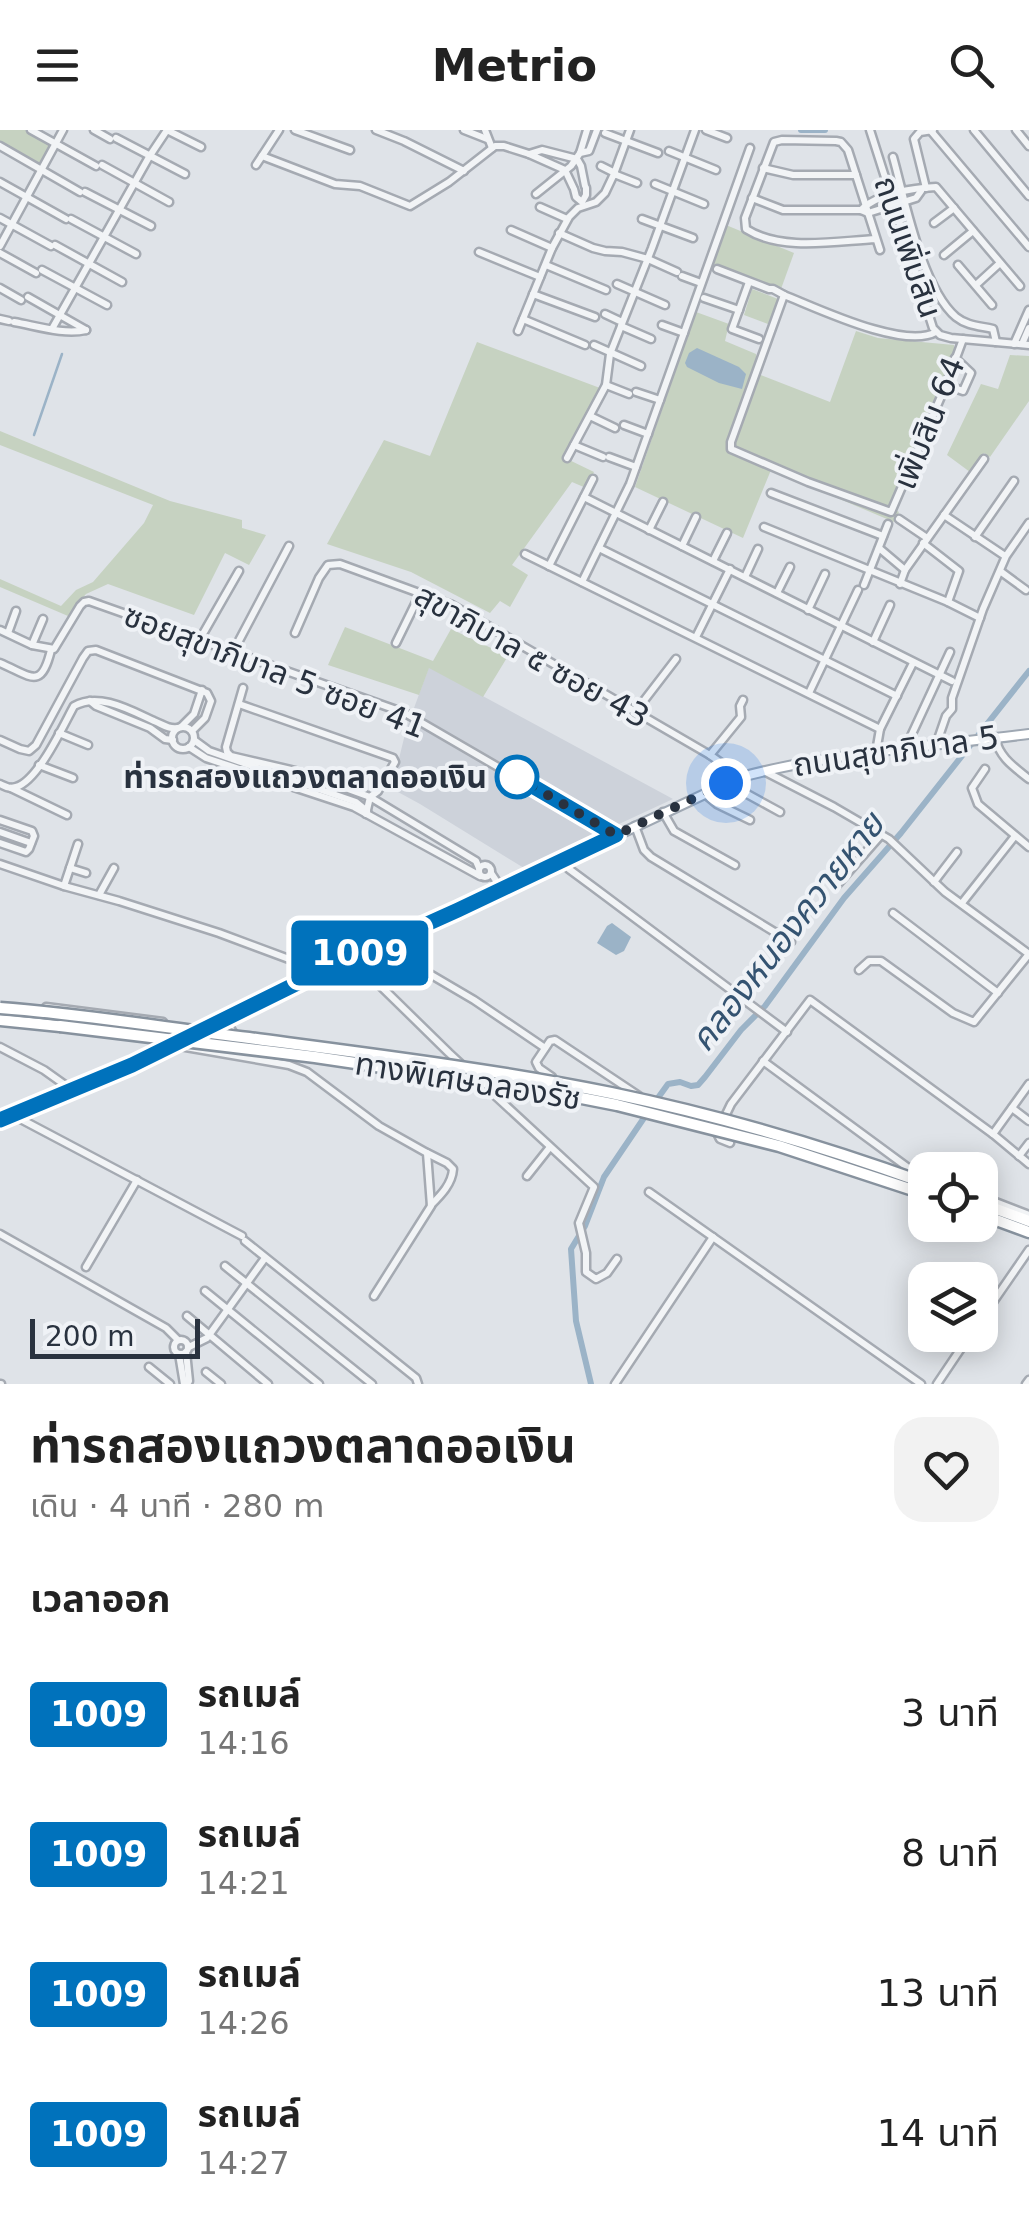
<!DOCTYPE html>
<html lang="th">
<head>
<meta charset="utf-8">
<style>
  body { margin:0; font-family:"DejaVu Sans","Noto Sans Thai",sans-serif; background:#f2f2f2; color:#222; height:100vh; display:flex; flex-direction:column; font-size:38px; white-space:nowrap }
  * { box-sizing:border-box; margin:0 }
  p { font-size:32px; color:#767676 }
  .icon { flex:none; width:55px; height:55px; fill:none; stroke:currentColor; stroke-width:2; stroke-linecap:round; stroke-linejoin:round }
  .map { position:relative; height:1254px; overflow:hidden }
  .details { display:flex; flex-direction:column; background:#fff; flex:1 }
  .details>* { flex:none }
  .badge { padding:0 20px; border-radius:8px; font-size:35px; line-height:65px }
  .fabs { position:absolute; left:908px; top:1022px; display:grid; gap:20px }
  .fabs a { display:grid; place-items:center; width:90px; height:90px; border-radius:20px; background:#fff; box-shadow:0 5px 25px #0003; font-size:50px }
  .scale { position:absolute; left:30px; bottom:25px; width:170px; box-sizing:border-box; padding-left:10px; border:5px solid #29323f; border-top:0; font-size:28px; line-height:35px; white-space:nowrap; color:#29323f; -webkit-text-stroke:8px #eff2f6; paint-order:stroke }
  .you { position:absolute; width:50px; height:50px; margin:-25px; border:8px solid #fff; border-radius:50%; background:#1a73e8; box-shadow:0 0 0 15px #1a73e833 }
  .map>.badge { position:absolute; translate:-50% -50%; box-shadow:0 0 0 5px #fff }
  h2 { padding:0 30px; font-size:38px; line-height:90px }
  .round { display:grid; place-items:center; flex:none; width:105px; height:105px; border-radius:30px; background:#f2f2f2 }
  .overview { display:flex; align-items:center; justify-content:space-between; height:170px; padding:0 30px }
  h1 { font-size:48px; font-weight:700; line-height:75px }
  ul { padding:0; list-style:none }
  li { display:flex; align-items:center; gap:30px; height:140px; padding:0 30px }
  li div { flex:1 }
  li b { display:block; font-size:38px }
  li em { font-style:normal }
  li .badge { min-width:110px; font-weight:700; text-align:center }
  header { display:flex; justify-content:space-between; align-items:center; height:130px; padding:0 30px; background:#fff; font-size:45px; font-weight:700 }
  .map>svg:first-child { display:block }
  .built { fill:#cdd2da }
  .green { fill:#c6d2c1 }
  .water { fill:#9bb3c7 }
  .lines { fill:none; stroke-linecap:round; stroke-linejoin:round }
  .stream { stroke:#9bb3c7; stroke-width:2.5 }
  .canal { stroke:#9bb3c7; stroke-width:6 }
  .minor-casing { stroke:#a5aab2; stroke-width:11 }
  .major-casing { stroke:#9fa8b3; stroke-width:12 }
  .highway-casing { stroke:#87929e; stroke-width:15 }
  .minor { stroke:#f2f4f6; stroke-width:6 }
  .major { stroke:#fff; stroke-width:8 }
  .highway { stroke:#fff; stroke-width:10 }
  .highway-bridge-casing { stroke:#87929e; stroke-width:15; stroke-linecap:butt }
  .highway-bridge { stroke:#fff; stroke-width:10 }
  .line-casing { stroke:#fff; stroke-width:22 }
  .line { stroke:#0072bc; stroke-width:15 }
  .walk { stroke:#29323f; stroke-width:10; stroke-dasharray:0 18 }
  .stop-dot { fill:#fff; stroke:#0072bc; stroke-width:5 }
  .labels { text-anchor:middle; stroke-width:8; stroke-linejoin:round; paint-order:stroke }
  .street-label { font-size:32px; fill:#29323f; stroke:#eff2f6 }
  .stop-label { font-size:32px; font-weight:bold; fill:#29323f; stroke:#eff2f6; text-anchor:end }
  .water-label { font-size:35px; font-style:italic; fill:#345371; stroke:#eff2f6 }
</style>
</head>
<body>
<header><svg class="icon" aria-label="menu" viewBox="0 0 24 24"><path d="M4 6h16M4 12h16M4 18h16"/></svg>Metrio<svg class="icon" aria-label="search" viewBox="0 0 24 24"><circle cx="10" cy="10" r="6"/><path d="M15 15l6 6"/></svg></header>
<div class="map">
<svg width="1029" height="1254" viewBox="0 0 1029 1254">
  <rect width="100%" height="100%" fill="#dfe3e8"/>
  <polygon class="built" points="429,537 673,669 524,738 420,674 387,656 396,641 406,600"/>
  <g class="green">
    <polygon points="0,0 25,0 52,15 40,36 0,13"/>
    <polygon points="726,95 794,123 781,159 713,134"/>
    <polygon points="752,159 778,169 768,194 744,185"/>
    <polygon points="696,182 729,194 725,211 756,224 758,244 830,272 856,201 878,208 954,215 954,221 891,377 899,382 894,392 771,340 743,408 635,357"/>
    <polygon points="477,212 600,258 563,327 594,342 586,358 572,352 512,435 528,445 510,477 500,471 490,483 411,442 327,414 384,310 430,326"/>
    <polygon points="1010,225 1029,226 1029,271 990,327 984,323 970,342 947,325 981,254 998,259"/>
    <polygon points="0,301 170,371 242,390 242,398 266,405 249,435 225,423 194,485 108,454 86,464 68,486 0,457 0,449 61,476 76,460 93,452 144,393 153,375 0,315"/>
    <polygon points="345,497 433,531 451,499 508,526 483,567 429,538 419,565 328,535"/>
  </g>
  <g class="water">
    <polygon points="697,218 739,237 746,244 742,259 719,253 687,237 685,233 689,223"/>
    <polygon points="612,793 631,807 624,821 616,825 597,813 607,796"/>
  </g>
  <g class="lines">
    <polyline class="stream" points="34,305 62,224"/>
    <g class="canal">
      <polyline points="801,0 825,0"/>
      <polyline points="655,972 668,954 680,952 691,956 698,955 705,947 741,900 765,876 844,768 901,703 1029,541"/>
      <polyline points="591,1254 576,1191 571,1119 585,1096 604,1047 648,982"/>
    </g>
    <g class="minor-casing">
      <g id="minor">
        <polyline points="31,0 96,36"/>
        <polyline points="94,0 110,9"/>
        <polyline points="279,0 262,26 335,54 360,56 410,76 449,52 495,16 504,16 529,24"/>
        <polyline points="295,0 350,20"/>
        <polyline points="376,0 404,11 464,41"/>
        <polyline points="464,0 487,9"/>
        <polyline points="485,0 492,18"/>
        <polyline points="706,0 727,8"/>
        <polyline points="870,0 933,198 940,205 951,208 1029,215"/>
        <polyline points="974,0 1029,66"/>
        <polyline points="1016,0 1029,16"/>
        <polyline points="931,1 1029,117"/>
        <polyline points="605,3 658,23"/>
        <polyline points="116,8 185,44"/>
        <polyline points="0,16 80,62"/>
        <polyline points="669,21 716,40"/>
        <polyline points="580,23 587,0"/>
        <path d="M 893,27 C 905,70 922,158 956,187 C 967,196 981,196 993,199 L 996,212"/>
        <polyline points="102,35 169,72"/>
        <polyline points="256,35 262,26"/>
        <polyline points="601,36 615,43"/>
        <polyline points="763,38 793,45 856,45"/>
        <polyline points="614,44 630,0"/>
        <polyline points="0,52 66,89"/>
        <polyline points="655,54 704,74"/>
        <polyline points="573,57 565,40 529,24 542,20 577,29 581,36 585,56"/>
        <polyline points="926,58 914,9 920,2 933,0"/>
        <polyline points="574,59 576,67 582,72 586,65 586,58"/>
        <polyline points="85,62 151,96"/>
        <polyline points="536,64 571,36 580,23 589,21 597,0"/>
        <polyline points="752,68 783,80 861,80 868,83 916,68 921,61"/>
        <polyline points="540,77 567,89"/>
        <path d="M 861,80 C 878,63 914,58 936,57 L 1020,156"/>
        <polyline points="0,88 51,116"/>
        <polyline points="71,89 136,124"/>
        <polyline points="642,89 693,108"/>
        <polyline points="934,93 954,78"/>
        <polyline points="511,100 552,118"/>
        <polyline points="559,103 593,118 605,121 622,122 648,129 677,142"/>
        <path d="M 876,109 C 836,111 782,122 746,99 L 745,88 L 774,12 L 782,10 L 836,11 L 841,12 L 848,20 L 880,120"/>
        <polyline points="55,115 122,152"/>
        <polyline points="0,116 63,0"/>
        <polyline points="479,122 540,147"/>
        <polyline points="0,123 36,143"/>
        <polyline points="944,125 973,101"/>
        <polyline points="546,135 606,160"/>
        <polyline points="958,135 992,175"/>
        <polyline points="717,139 769,159 773,159 784,165"/>
        <polyline points="42,140 107,175"/>
        <polyline points="682,146 701,153"/>
        <polyline points="749,152 732,199 759,209"/>
        <polyline points="617,154 665,175"/>
        <polyline points="976,155 1000,133"/>
        <polyline points="0,158 21,170"/>
        <polyline points="533,164 595,187"/>
        <polyline points="28,167 86,200"/>
        <polyline points="704,168 739,180"/>
        <polyline points="605,184 622,192"/>
        <polyline points="0,189 9,191"/>
        <polyline points="523,189 585,215"/>
        <path d="M 14,192 C 37,196 64,205 86,200"/>
        <polyline points="662,195 684,203"/>
        <polyline points="621,196 651,209"/>
        <polyline points="52,199 149,27 167,0 201,17"/>
        <polyline points="518,201 552,118 569,87 578,78 596,72 605,63 614,44 637,53"/>
        <path d="M 936,202 C 904,220 817,178 784,165 L 731,312 L 731,319 L 808,352 L 891,382 L 946,255 L 963,209"/>
        <polyline points="1014,214 1029,180"/>
        <polyline points="1022,214 1029,198"/>
        <polyline points="594,215 641,236"/>
        <polyline points="606,255 629,264"/>
        <polyline points="946,255 963,261 971,243 955,228"/>
        <polyline points="636,262 660,270"/>
        <polyline points="590,286 615,298"/>
        <polyline points="624,295 648,304"/>
        <polyline points="574,315 603,327"/>
        <polyline points="609,327 636,337"/>
        <polyline points="567,328 606,255 610,224 652,118 695,0"/>
        <polyline points="771,363 883,406"/>
        <polyline points="584,367 952,551"/>
        <polyline points="944,385 1005,426"/>
        <polyline points="899,389 927,408"/>
        <polyline points="764,397 948,472 980,488"/>
        <polyline points="649,400 663,372"/>
        <polyline points="975,407 1014,351"/>
        <polyline points="923,413 959,441 948,472"/>
        <polyline points="682,416 696,387"/>
        <polyline points="599,418 897,566"/>
        <polyline points="879,418 905,440"/>
        <polyline points="525,424 880,599"/>
        <polyline points="713,431 727,403"/>
        <polyline points="549,436 593,349"/>
        <polyline points="1000,441 1026,460"/>
        <polyline points="745,447 758,419"/>
        <polyline points="582,452 630,354 750,18"/>
        <polyline points="900,454 905,440 984,329"/>
        <polyline points="864,455 888,394"/>
        <polyline points="777,463 790,437"/>
        <polyline points="808,480 825,444"/>
        <polyline points="0,500 32,515 54,519 80,476 84,472 89,471 405,583 615,705"/>
        <polyline points="8,503 16,481"/>
        <polyline points="295,503 319,448 328,435 340,434 452,475 710,625 741,647"/>
        <polyline points="696,507 730,439"/>
        <polyline points="200,509 239,441"/>
        <polyline points="873,512 890,475"/>
        <polyline points="396,513 421,462"/>
        <polyline points="32,515 43,489"/>
        <polyline points="233,522 289,416"/>
        <path d="M 0,533 C 31,546 41,561 51,520"/>
        <polyline points="243,558 226,617 227,622 231,626 304,643 370,667 476,731 479,738"/>
        <polyline points="809,563 858,460"/>
        <polyline points="90,571 96,576 150,598 165,609 173,610"/>
        <polyline points="239,574 393,628 395,632 378,661 370,667 366,684"/>
        <polyline points="636,581 676,529"/>
        <polyline points="181,597 194,584 202,560"/>
        <circle cx="183" cy="608" r="11"/>
        <polyline points="59,603 88,615"/>
        <path d="M 995,608 C 1000,628 1013,636 1029,649"/>
        <polyline points="0,610 20,619 29,621 36,615 83,528 88,521 96,520 207,563 211,571 205,588 192,601"/>
        <polyline points="194,610 209,621 356,672 367,681"/>
        <polyline points="936,615 946,586 952,579 952,568 983,479 1006,426 1029,393"/>
        <polyline points="189,617 206,628 354,677 480,746"/>
        <polyline points="911,618 911,606 950,522"/>
        <polyline points="876,622 880,599 913,533"/>
        <polyline points="710,625 741,587 740,576 743,570"/>
        <polyline points="39,635 73,648"/>
        <polyline points="985,639 972,658 978,674 1029,717"/>
        <polyline points="764,641 834,677 889,709 945,762 1029,824"/>
        <polyline points="727,653 780,682"/>
        <path d="M 0,654 C 7,657 9,659 16,657 C 38,651 63,596 74,576 C 99,562 130,580 154,591 C 164,595 167,599 178,598"/>
        <polyline points="11,658 67,685"/>
        <polyline points="705,664 717,674 750,690"/>
        <polyline points="663,682 674,701 735,735"/>
        <polyline points="0,690 32,701 34,706 29,719 26,722 0,713"/>
        <polyline points="635,696 644,720 651,727 791,812"/>
        <polyline points="0,702 31,713"/>
        <polyline points="562,730 569,739 596,759 787,902"/>
        <polyline points="0,734 64,756 119,771 219,803 305,835 318,843"/>
        <circle cx="485" cy="741" r="6"/>
        <polyline points="70,738 86,743"/>
        <polyline points="491,743 501,758"/>
        <polyline points="934,752 957,722"/>
        <polyline points="64,756 78,714"/>
        <polyline points="836,756 880,706"/>
        <polyline points="99,765 114,738"/>
        <polyline points="962,773 1015,706"/>
        <polyline points="893,783 998,863"/>
        <polyline points="386,812 406,830 474,870 545,918"/>
        <polyline points="351,827 449,923 594,1057 579,1093 586,1123 586,1142 596,1149 607,1143 617,1129"/>
        <polyline points="859,840 869,831 881,831 953,883 974,892 1029,824"/>
        <polyline points="46,877 163,892"/>
        <polyline points="225,890 244,919"/>
        <polyline points="174,915 289,935 307,942 379,996 427,1023 431,1076 374,1166"/>
        <polyline points="0,917 44,940 72,960"/>
        <polyline points="763,931 907,1037 925,1046"/>
        <polyline points="552,947 539,938 536,932 550,911 555,910 639,966"/>
        <polyline points="1012,978 1029,991"/>
        <polyline points="13,985 242,1106"/>
        <polyline points="993,1004 1029,954"/>
        <polyline points="730,1013 720,1009 717,1003 731,974 810,870 993,1004 1029,1034"/>
        <path d="M 427,1023 L 447,1033 L 453,1039 C 452,1054 441,1065 431,1075"/>
        <polyline points="1019,1026 1029,1013"/>
        <polyline points="527,1046 550,1017"/>
        <polyline points="649,1062 921,1254"/>
        <polyline points="980,1066 1029,1085"/>
        <polyline points="0,1104 166,1198 178,1210"/>
        <polyline points="245,1111 416,1248 418,1254"/>
        <polyline points="225,1136 372,1254"/>
        <polyline points="86,1137 137,1050"/>
        <polyline points="205,1161 319,1254"/>
        <polyline points="187,1186 268,1254"/>
        <polyline points="980,1191 1029,1120"/>
        <circle cx="181" cy="1217" r="7"/>
        <polyline points="189,1217 207,1208 265,1128"/>
        <polyline points="186,1222 189,1251 187,1254"/>
        <polyline points="179,1224 184,1254"/>
        <polyline points="149,1237 170,1254"/>
        <polyline points="206,1242 221,1254"/>
        <polyline points="0,1254 1,1254"/>
        <polyline points="615,1254 713,1107"/>
        <polyline points="937,1254 970,1205"/>
        <polyline points="1026,1254 1029,1250"/>
      </g>
    </g>
    <g class="major-casing">
      <g id="major">
        <path d="M 200,901 L 351,827 L 458,780 L 741,647 C 835,622 933,616 1029,604"/>
        <polyline points="0,990 133,935 179,912"/>
      </g>
    </g>
    <g class="highway-casing">
      <g id="highway">
        <polyline points="0,890 60,896"/>
        <polyline points="980,1073 1029,1091"/>
        <polyline points="980,1084 1029,1102"/>
      </g>
    </g>
    <use href="#minor" class="minor"/>
    <use href="#major" class="major"/>
    <use href="#highway" class="highway"/>
    <g class="highway-bridge-casing">
      <g id="highway-bridge">
        <path d="M 0,878 C 83,884 166,898 249,908 C 370,924 492,939 611,963 C 717,985 823,1016 925,1053"/>
        <polyline points="60,896 315,927 551,962 617,975 779,1016 925,1064"/>
      </g>
    </g>
    <use href="#highway-bridge" class="highway-bridge"/>
  </g>
  <g class="lines">
    <g class="line-casing">
      <polyline id="line" points="0,990 132,935 318,843 458,780 616,705 517,647"/>
    </g>
    <use href="#line" class="line"/>
    <polyline class="walk" points="517,647 616,705 726,653"/>
  </g>
  <circle class="stop-dot" cx="517" cy="647" r="20"/>
  <g class="labels">
    <g class="street-label">
      <text transform="translate(908 117) rotate(71)" y="11">ถนนเพิ่มสิน</text>
      <text transform="translate(929 293) rotate(-68)" y="11">เพิ่มสิน 64</text>
      <text transform="translate(532 526) rotate(29)" y="11">สุขาภิบาล ๕ ซอย 43</text>
      <text transform="translate(275 541) rotate(21)" y="11">ซอยสุขาภิบาล 5 ซอย 41</text>
      <text transform="translate(896 621) rotate(-8)" y="11">ถนนสุขาภิบาล 5</text>
      <text transform="translate(468 951) rotate(9)" y="11">ทางพิเศษฉลองรัช</text>
    </g>
    <g class="stop-label">
      <text x="487" y="658">ท่ารถสองแถวงตลาดออเงิน</text>
    </g>
    <g class="water-label">
      <text transform="translate(787 802) rotate(-52)" y="12">คลองหนองควายหาย</text>
    </g>
  </g>
</svg>
<div class="fabs">
<a><svg class="icon" aria-label="locate" viewBox="0 0 24 24"><circle cx="12" cy="12" r="6"/><path d="M12 2v4M12 18v4M2 12h4M18 12h4"/></svg></a>
<a><svg class="icon" aria-label="layers" viewBox="0 0 24 24"><path d="M12 4l9 5-9 5-9-5zM3 14l9 5 9-5"/></svg></a>
</div>
<div class="scale">200 m</div>
<div class="you" style="left:726px;top:653px"></div>
<b class="badge" style="left:360px;top:823px;background:#0072bc;color:#fff">1009</b>
</div>
<section class="details">
<div class="overview"><div><h1>ท่ารถสองแถวงตลาดออเงิน</h1><p>เดิน · 4 นาที · 280 m</p></div><a class="round"><svg class="icon" aria-label="heart" viewBox="0 0 24 24"><path d="M12 20l-8-8c-3-5 5-10 8-4 3-6 11-1 8 4z"/></svg></a></div>
<h2>เวลาออก</h2>
<ul>
<li><span class="badge" style="background:#0072bc;color:#fff">1009</span><div><b>รถเมล์</b><p>14:16</p></div><em>3 นาที</em></li>
<li><span class="badge" style="background:#0072bc;color:#fff">1009</span><div><b>รถเมล์</b><p>14:21</p></div><em>8 นาที</em></li>
<li><span class="badge" style="background:#0072bc;color:#fff">1009</span><div><b>รถเมล์</b><p>14:26</p></div><em>13 นาที</em></li>
<li><span class="badge" style="background:#0072bc;color:#fff">1009</span><div><b>รถเมล์</b><p>14:27</p></div><em>14 นาที</em></li>
</ul>
</section>
</body>
</html>
